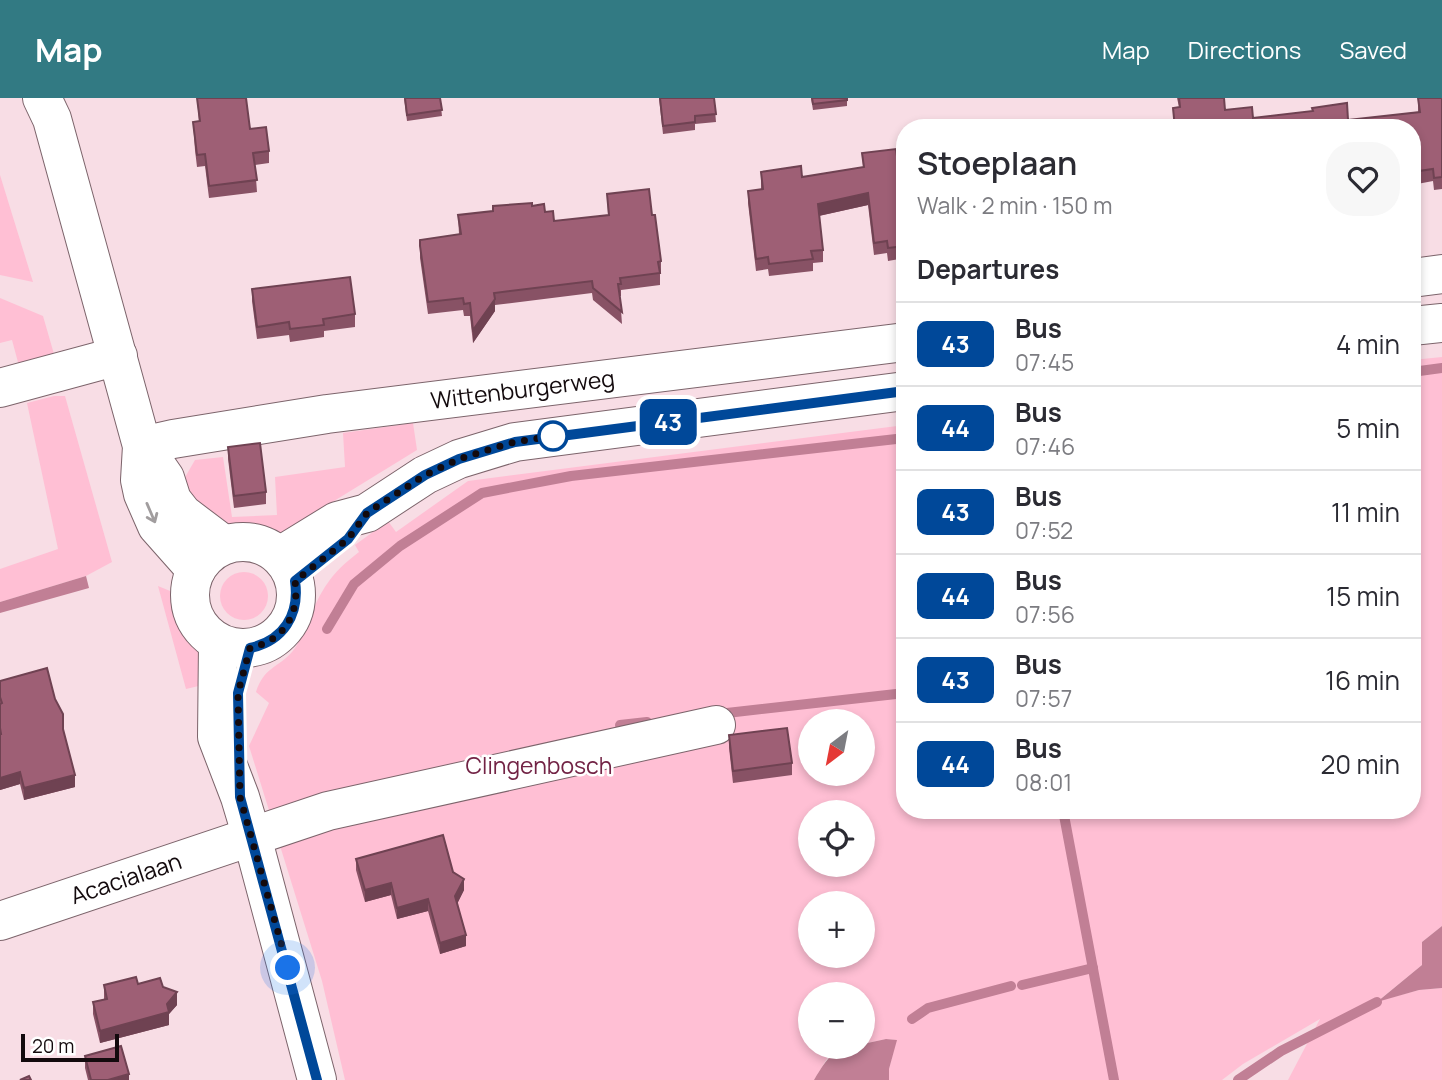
<!DOCTYPE html>
<html lang="en">
<head>
<meta charset="utf-8">
<style>
  body { margin:0; font-family:Manrope,sans-serif; background:#f7f7f7; color:#2b2b33; height:100vh; display:flex; flex-direction:column; font-size:26px; white-space:nowrap }
  * { box-sizing:border-box; margin:0 }
  p { font-size:23px; color:#7c7c81 }
  .icon { flex:none; width:38px; height:38px; fill:none; stroke:currentColor; stroke-width:2; stroke-linecap:round; stroke-linejoin:round }
  .map { position:relative; flex:1; overflow:hidden }
  .sheet { position:absolute; left:896px; top:21px; width:525px; height:700px; display:flex; flex-direction:column; background:#fff; border-radius:28px; box-shadow:0 4px 10px #0003 }
  .sheet>* { flex:none }
  .badge { padding:0 14px; border-radius:10px; font-size:24px; line-height:46px }
  .needle { width:46px; rotate:212deg }
  .tools { position:absolute; left:798px; top:611px; display:grid; gap:14px }
  .tools a { display:grid; place-items:center; width:77px; height:77px; border-radius:50%; background:#fff; box-shadow:0 4px 10px #0003; font-size:35px }
  .scale { position:absolute; left:21px; bottom:18px; width:98px; box-sizing:border-box; padding-left:7px; border:4px solid #130a0d; border-top:0; font-size:19px; line-height:24px; white-space:nowrap; color:#130a0d; -webkit-text-stroke:5px #fff; paint-order:stroke }
  .you { position:absolute; width:35px; height:35px; margin:-18px; border:5px solid #fff; border-radius:50%; background:#1a73e8; box-shadow:0 0 0 10px #1a73e833 }
  .map>.badge { position:absolute; translate:-50% -50%; box-shadow:0 0 0 4px #fff }
  h2 { padding:0 21px; font-size:26px; line-height:63px }
  .round { display:grid; place-items:center; flex:none; width:74px; height:74px; border-radius:28px; background:#f7f7f7 }
  .summary { display:flex; align-items:center; justify-content:space-between; height:119px; padding:0 21px }
  h1 { font-size:33px; font-weight:600; line-height:52px }
  ul { padding:0; list-style:none }
  li { display:flex; align-items:center; gap:21px; height:84px; padding:0 21px; border-top:2px solid #e1e1e2 }
  li div { flex:1 }
  li b { display:block; font-size:26px }
  li em { font-style:normal }
  li .badge { min-width:77px; font-weight:700; text-align:center }
  header { display:flex; align-items:center; gap:42px; box-sizing:border-box; height:98px; padding:0 35px; background:#327a83; color:#fff }
  header strong { font-size:33px }
  nav { display:flex; gap:38px; margin-inline-start:auto; font-size:24px }
  .map>svg:first-child { display:block }
  .green { fill:#ffbfd4; fill-rule:evenodd }
  .water { fill:#c17f95 }
  .lines { fill:none; stroke-linecap:round; stroke-linejoin:round }
  .stream { stroke:#c17f95; stroke-width:10 }
  .minor-casing { stroke:#7c646b; stroke-width:40 }
  .minor { stroke:#fff; stroke-width:38 }
  .wall { fill:#885265 }
  .shaded-wall { fill:#6f4252 }
  .building { fill:#9e5f75; stroke:#6f4252; stroke-width:2 }
  .oneway { stroke:#a19d9e }
  .line-casing { stroke:#fff; stroke-width:16 }
  .line { stroke:#004899; stroke-width:10 }
  .walk { stroke:#130a0d; stroke-width:7; stroke-dasharray:0 12.6 }
  .stop-dot { fill:#fff; stroke:#004899; stroke-width:3.5 }
  .labels { text-anchor:middle; stroke-width:5; stroke-linejoin:round; paint-order:stroke }
  .street-label { font-size:23px; fill:#130a0d; stroke:#fff }
  .park-label { font-size:23px; fill:#722345; stroke:#fff }
</style>
</head>
<body>
<header>
<strong>Map</strong>
<nav><a>Map</a><a>Directions</a><a>Saved</a></nav>
</header>
<div class="map">
<svg width="1442" height="982" viewBox="0 0 1442 982">
  <rect width="100%" height="100%" fill="#f8dde5"/>
  <g class="green">
    <polygon points="0,77 33,184 0,177"/>
    <polygon points="0,200 43,218 56,263 19,268 12,242 0,245"/>
    <path d="M 1442,259 L 1442,828 L 1422,844 L 1422,867 L 1378,903 L 1419,892 L 1442,890 L 1442,982 L 1288,982 L 1320,921 L 1243,966 L 1222,982 L 889,982 L 889,971 L 896,942 L 886,941 L 863,946 L 863,896 L 810,896 L 810,948 L 849,949 L 828,959 L 814,982 L 345,982 L 322,883 L 249,648 L 269,605 L 256,594 C 264,569 278,570 292,554 C 299,546 303,533 307,524 C 323,490 329,477 359,454 L 355,447 L 388,423 L 396,434 L 468,383 L 905,327 L 905,712 L 1412,712 L 1412,262 ZM 810,623 L 863,623 L 863,676 L 810,676 ZM 810,714 L 863,714 L 863,766 L 810,766 ZM 810,805 L 863,805 L 863,858 L 810,858 Z"/>
    <polygon points="54,298 65,298 112,464 86,478 0,504 0,471 58,451 27,305"/>
    <polygon points="413,325 417,352 282,435 227,427 190,408 184,381 195,362 223,359 232,419 277,417 275,379 345,369 343,335"/>
    <circle cx="244" cy="498" r="24"/>
    <polygon points="158,488 175,495 179,516 199,552 207,586 186,591"/>
  </g>
  <g class="water">
    <polygon points="86,478 89,490 0,515 0,504"/>
    <polygon points="1442,828 1442,890 1419,892 1377,904 1422,867 1422,844"/>
    <path d="M 886,941 L 897,942 L 889,971 L 889,982 L 814,982 C 828,959 834,948 863,948 L 863,946 Z"/>
  </g>
  <g class="lines">
    <g class="stream">
      <polyline points="1412,274 1442,270"/>
      <polyline points="327,531 354,486 400,448 482,395 571,378 905,340"/>
      <polyline points="718,616 905,595"/>
      <polyline points="620,627 647,624"/>
      <polyline points="1063,712 1114,982"/>
      <polyline points="1022,887 1093,870"/>
      <polyline points="912,921 928,910 1011,888"/>
      <polyline points="1238,982 1281,953 1377,904"/>
    </g>
    <g class="minor-casing">
      <g id="minor">
        <polyline points="42,0 52,21 142,348 140,382 143,396 157,428 196,472"/>
        <polyline points="1412,180 1442,176"/>
        <polyline points="1412,228 1442,225"/>
        <polyline points="0,290 118,258"/>
        <path id="s1" d="M 142,348 L 173,341 L 327,316 L 905,244"/>
        <polyline points="154,364 165,380 172,402 183,416 224,447"/>
        <circle cx="243" cy="497" r="53"/>
        <polyline points="280,458 337,423 367,415 425,377 459,361 515,344 905,293"/>
        <polyline points="218,545 217,639 240,699 252,739 317,982"/>
        <path id="s2" d="M 0,823 L 328,713 L 716,627"/>
      </g>
    </g>
    <use href="#minor" class="minor"/>
  </g>
  <g class="wall">
    <polygon points="197,0 246,0 250,31 269,53 269,65 255,67 257,94 209,100 205,68 197,69 195,52 193,24 199,24"/>
    <polygon points="404,0 440,0 442,18 407,23"/>
    <polygon points="659,0 714,0 716,24 695,26 695,32 663,36"/>
    <polygon points="811,0 847,0 847,8 813,12"/>
    <polygon points="1177,0 1224,0 1225,12 1253,20 1348,22 1418,14 1418,0 1442,0 1442,91 1434,92 1433,83 1412,87 1412,30 1174,30 1173,10 1179,9"/>
    <polygon points="862,55 899,72 905,72 905,160 888,163 887,155 874,157 868,107 819,118 823,152 823,164 813,165 813,173 769,178 768,171 756,173 748,105 748,93 761,91 761,74 802,79 863,69"/>
    <polygon points="607,96 652,117 661,163 661,176 660,176 660,187 621,192 621,198 620,198 622,226 593,202 592,195 495,207 495,213 473,245 470,218 464,218 463,212 428,216 420,160 420,148 459,136 458,117 532,108 545,114 554,123 608,117"/>
    <polygon points="252,191 355,216 355,229 324,233 324,239 290,244 289,237 257,241 252,203"/>
    <polygon points="228,349 266,394 266,406 234,410 228,361"/>
    <polygon points="0,583 63,631 75,689 24,702 20,686 0,692"/>
    <polygon points="729,637 792,665 792,677 733,685 729,650"/>
    <polygon points="356,761 453,774 464,792 457,806 466,848 440,856 428,813 397,821 391,797 365,804 356,772"/>
    <polygon points="138,886 163,889 177,907 169,916 169,927 100,945 93,916 93,904 104,901 104,887"/>
    <polygon points="85,958 129,982 88,982 85,970"/>
  </g>
  <g class="shaded-wall">
    <polygon points="868,95 868,107 818,118 818,106"/>
    <polygon points="495,201 495,213 473,245 473,232"/>
    <polygon points="20,674 20,686 0,692 0,680"/>
    <polygon points="75,677 75,689 24,702 24,690"/>
    <polygon points="464,781 464,792 455,810 455,798"/>
    <polygon points="391,785 391,797 365,804 365,792"/>
    <polygon points="428,801 428,813 397,821 397,810"/>
    <polygon points="466,837 466,848 440,856 440,845"/>
    <polygon points="177,894 177,907 169,916 169,927 100,945 100,933 167,906"/>
    <polygon points="129,976 129,982 108,982"/>
  </g>
  <g class="building">
    <polygon points="197,0 246,0 250,31 266,29 269,53 253,55 257,82 209,88 205,56 197,57 195,40 193,24 200,23"/>
    <polygon points="405,0 440,0 442,12 407,17"/>
    <polygon points="660,0 714,0 716,16 695,18 695,24 663,28"/>
    <polygon points="812,0 847,0 847,2 813,6"/>
    <polygon points="1179,0 1224,0 1225,12 1252,9 1253,20 1313,13 1312,10 1347,5 1348,22 1420,14 1418,0 1442,0 1442,79 1434,80 1433,71 1412,74 1412,30 1175,30 1173,10 1180,9"/>
    <polygon points="896,51 899,72 905,72 905,148 888,150 887,143 874,145 868,95 818,106 823,152 811,153 813,161 769,166 768,159 756,161 748,93 763,91 761,74 801,68 802,79 864,69 862,55"/>
    <polygon points="649,91 652,117 655,117 661,163 658,164 660,175 620,180 621,186 618,186 622,214 593,190 592,183 494,195 495,201 473,232 470,205 464,206 463,200 428,204 420,148 420,142 461,136 458,117 493,113 493,108 532,105 532,108 544,106 545,114 553,113 554,123 609,117 607,96"/>
    <polygon points="350,179 355,216 323,221 324,227 290,231 289,224 257,229 252,191"/>
    <polygon points="260,345 266,394 234,398 228,349"/>
    <polygon points="47,570 55,601 63,616 63,631 75,677 24,690 20,674 0,680 0,636 1,636 0,630 0,606 2,605 0,599 0,583"/>
    <polygon points="787,630 792,665 733,673 729,637"/>
    <polygon points="443,737 453,774 464,781 455,798 466,837 440,845 428,801 397,810 391,785 365,792 356,761"/>
    <polygon points="136,879 138,886 160,880 163,889 177,894 167,906 169,914 100,933 93,904 107,901 104,887"/>
    <polygon points="121,948 129,976 108,982 91,982 85,958"/>
    <polygon points="29,978 31,982 20,982"/>
  </g>
  <defs><path id="oneway-shaft" d="M-6 0H5M1.5-3L5.5 0L1.5 3" fill="none" stroke-width="1.6" stroke-linecap="round" stroke-linejoin="round" transform="scale(1.75)"/></defs>
  <use class="oneway" href="#oneway-shaft" transform="translate(151 415) rotate(67)"/>
  <g class="lines">
    <g class="line-casing">
      <path id="line" d="M 317,982 L 240,699 L 238,595 L 250,550 C 283,543 300,517 295,483 L 348,441 L 367,415 L 425,377 L 459,361 L 515,344 L 905,293"/>
    </g>
    <use href="#line" class="line"/>
    <path class="walk" d="M 288,870 L 240,699 L 238,595 L 250,550 C 283,543 300,517 295,483 L 348,441 L 367,415 L 425,377 L 459,361 L 497,349 L 515,344 L 553,338"/>
  </g>
  <circle class="stop-dot" cx="553" cy="338" r="14"/>
  <g class="labels">
    <g class="street-label">
      <text dy="8" stroke="none"><textPath href="#s1" startOffset="385">Wittenburgerweg</textPath></text>
      <text dy="8" stroke="none"><textPath href="#s2" startOffset="133">Acacialaan</textPath></text>
    </g>
    <g class="park-label">
      <text x="539" y="676">Clingenbosch</text>
    </g>
  </g>
</svg>
<div class="tools">
<a><svg class="needle" viewBox="-14 -14 28 28"><path d="M0-13l5 13h-10z" fill="#e53935"/><path d="M0 13l5-13h-10z" fill="#7c7c81"/></svg></a>
<a><svg class="icon" aria-label="locate" viewBox="0 0 24 24"><circle cx="12" cy="12" r="6"/><path d="M12 2v4M12 18v4M2 12h4M18 12h4"/></svg></a>
<a>+</a>
<a>−</a>
</div>
<div class="scale">20 m</div>
<div class="you" style="left:288px;top:870px"></div>
<b class="badge" style="left:668px;top:324px;background:#004899;color:#fff">43</b>
<section class="sheet">
<div class="summary"><div><h1>Stoeplaan</h1><p>Walk · 2 min · 150 m</p></div><a class="round"><svg class="icon" aria-label="heart" viewBox="0 0 24 24"><path d="M12 20l-8-8c-3-5 5-10 8-4 3-6 11-1 8 4z"/></svg></a></div>
<h2>Departures</h2>
<ul>
<li><span class="badge" style="background:#004899;color:#fff">43</span><div><b>Bus</b><p>07:45</p></div><em>4 min</em></li>
<li><span class="badge" style="background:#004899;color:#fff">44</span><div><b>Bus</b><p>07:46</p></div><em>5 min</em></li>
<li><span class="badge" style="background:#004899;color:#fff">43</span><div><b>Bus</b><p>07:52</p></div><em>11 min</em></li>
<li><span class="badge" style="background:#004899;color:#fff">44</span><div><b>Bus</b><p>07:56</p></div><em>15 min</em></li>
<li><span class="badge" style="background:#004899;color:#fff">43</span><div><b>Bus</b><p>07:57</p></div><em>16 min</em></li>
<li><span class="badge" style="background:#004899;color:#fff">44</span><div><b>Bus</b><p>08:01</p></div><em>20 min</em></li>
</ul>
</section>
</div>
</body>
</html>
